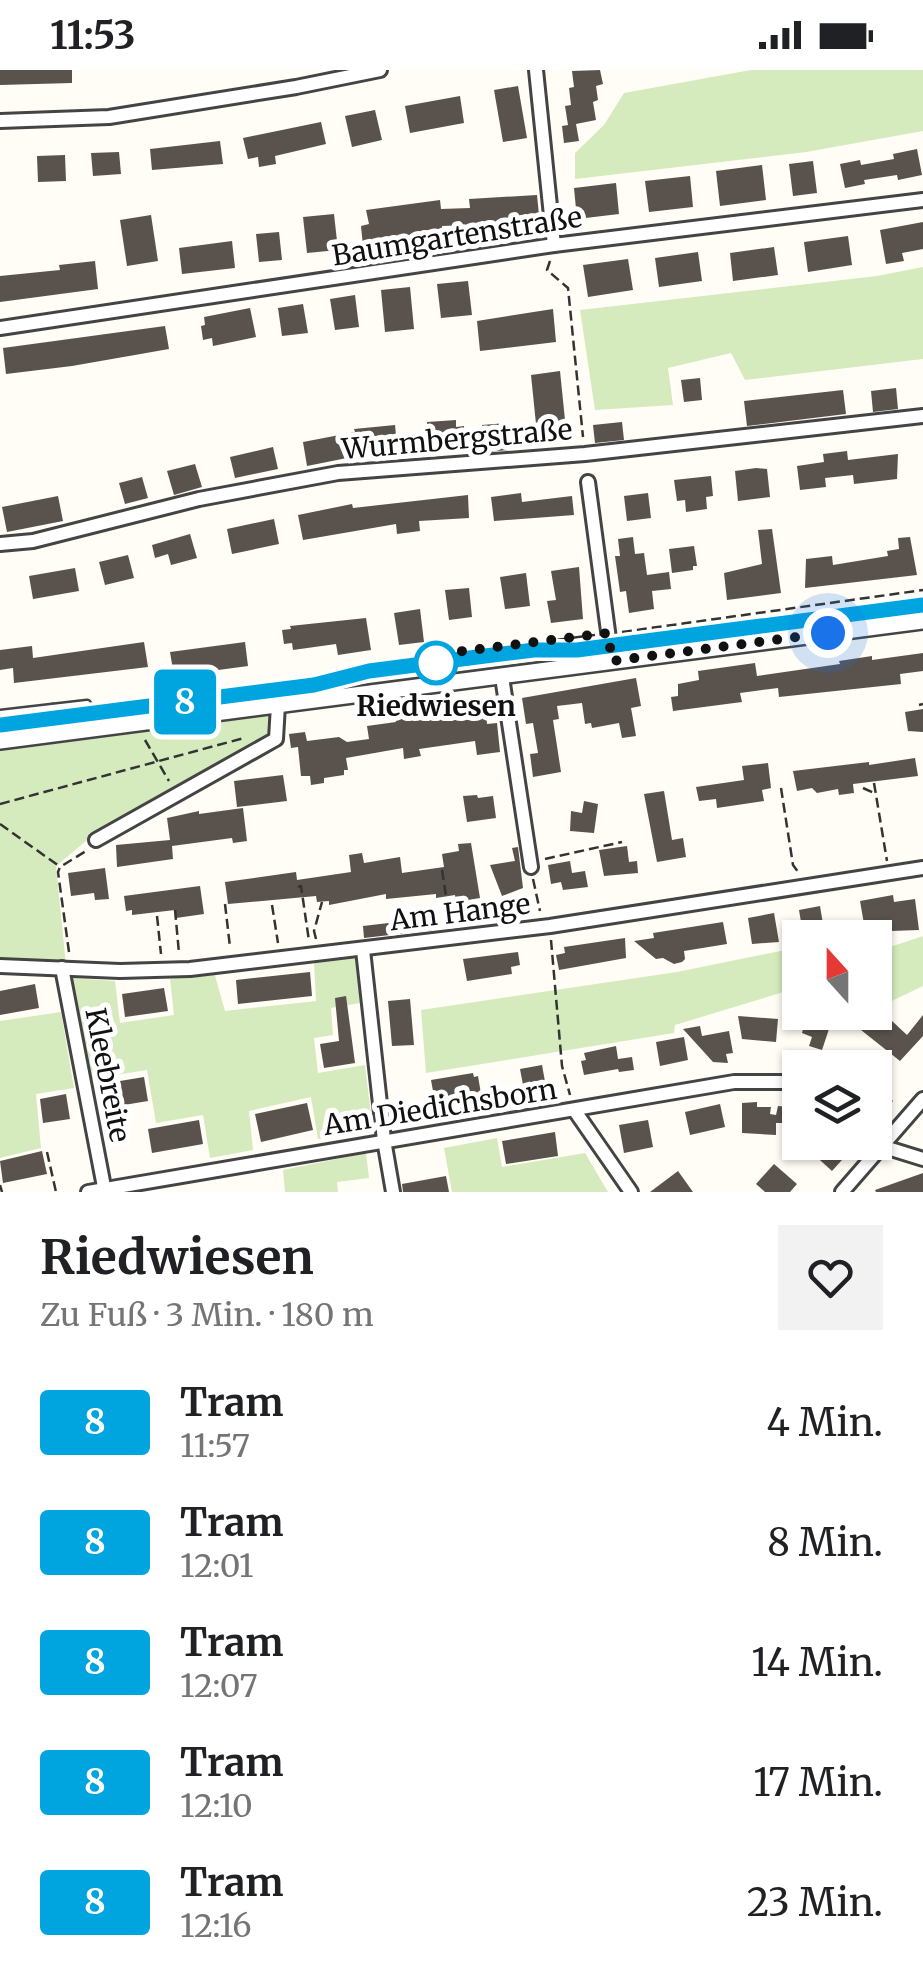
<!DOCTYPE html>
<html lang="de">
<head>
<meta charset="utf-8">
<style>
  body { margin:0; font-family:Merriweather,serif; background:#f2f2f2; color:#202124; height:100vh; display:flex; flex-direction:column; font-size:38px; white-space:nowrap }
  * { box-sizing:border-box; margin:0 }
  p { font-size:32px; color:#757577 }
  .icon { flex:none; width:55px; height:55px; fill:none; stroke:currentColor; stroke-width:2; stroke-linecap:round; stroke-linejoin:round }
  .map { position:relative; height:1122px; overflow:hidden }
  .sheet { display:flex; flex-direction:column; background:#fff; flex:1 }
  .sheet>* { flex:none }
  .badge { padding:0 20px; border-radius:8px; font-size:35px; line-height:65px }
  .needle { width:65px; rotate:339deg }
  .controls { position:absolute; left:782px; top:850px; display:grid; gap:20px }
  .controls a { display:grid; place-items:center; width:110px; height:110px; border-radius:0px; background:#fff; box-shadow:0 2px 8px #0004; font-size:50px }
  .you { position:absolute; width:50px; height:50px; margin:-25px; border:8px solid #fff; border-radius:50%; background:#1a73e8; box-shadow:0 0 0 15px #1a73e833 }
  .map>.badge { position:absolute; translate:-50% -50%; box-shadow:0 0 0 5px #fff }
  .round { display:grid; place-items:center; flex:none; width:105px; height:105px; border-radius:0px; background:#f2f2f2 }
  .overview { display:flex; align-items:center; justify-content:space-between; height:170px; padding:0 40px }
  h1 { font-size:48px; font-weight:700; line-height:75px }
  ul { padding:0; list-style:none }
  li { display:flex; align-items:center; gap:30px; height:120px; padding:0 40px }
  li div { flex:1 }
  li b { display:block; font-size:38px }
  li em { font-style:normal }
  li .badge { min-width:110px; font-weight:700; text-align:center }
  .status { display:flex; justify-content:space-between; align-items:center; height:70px; padding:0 50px; background:#fff; direction:ltr }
  .status svg { height:28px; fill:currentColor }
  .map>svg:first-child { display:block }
  .green { fill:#d5ebbd }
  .building { fill:#5a524d }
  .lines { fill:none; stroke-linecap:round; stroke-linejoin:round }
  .service-casing { stroke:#444; stroke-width:11 }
  .minor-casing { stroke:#444; stroke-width:18 }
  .tertiary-casing { stroke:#444; stroke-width:20 }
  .path { stroke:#333; stroke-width:2.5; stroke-dasharray:10 5; stroke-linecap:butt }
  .service { stroke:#fff; stroke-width:6 }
  .minor { stroke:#fff; stroke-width:12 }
  .tertiary { stroke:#fff; stroke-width:15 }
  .tram { stroke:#c4262e; stroke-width:2.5 }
  .line-casing { stroke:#fff; stroke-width:22 }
  .line { stroke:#00a5df; stroke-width:15 }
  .walk { stroke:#111; stroke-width:10; stroke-dasharray:0 18 }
  .stop-dot { fill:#fff; stroke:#00a5df; stroke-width:5 }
  .labels { text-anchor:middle; stroke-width:10; stroke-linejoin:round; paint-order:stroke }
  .street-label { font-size:28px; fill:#111; stroke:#fff }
  .stop-label { font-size:28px; font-weight:bold; fill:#111; stroke:#fff }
</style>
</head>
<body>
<div class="status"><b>11:53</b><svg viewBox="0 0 49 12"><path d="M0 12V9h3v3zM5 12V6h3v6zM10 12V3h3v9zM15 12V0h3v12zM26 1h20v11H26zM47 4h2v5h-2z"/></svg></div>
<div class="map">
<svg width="923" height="1122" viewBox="0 0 923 1122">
  <rect width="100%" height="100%" fill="#fffdf5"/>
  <g class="green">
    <polygon points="751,0 923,0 923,61 806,82 575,109 575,83 604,55 624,23"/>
    <polygon points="923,197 923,289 745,310 731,283 668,298 673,335 595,340 580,240 877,206"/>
    <polygon points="276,644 273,668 92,766 56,796 66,895 0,892 0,681"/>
    <polygon points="923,866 923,916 875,939 875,876 893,876"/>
    <polygon points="800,877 800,917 675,955 674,963 426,1003 421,940 677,902"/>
    <polygon points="355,886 360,933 331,938 333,965 314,968 318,1003 365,995 373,1062 318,1069 311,1027 249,1041 253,1080 210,1088 203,1045 156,1053 147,1000 90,1009 72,908 115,911 120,953 174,945 170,909 214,902 225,941 316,931 314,893"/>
    <polygon points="61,942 74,1018 36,1024 41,1078 0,1088 0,951"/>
    <polygon points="497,1068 502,1097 585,1083 608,1122 452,1122 444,1078"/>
    <polygon points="366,1083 369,1108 337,1112 338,1122 285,1122 283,1100"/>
  </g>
  <g class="building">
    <polygon points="0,0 72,0 72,13 0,15"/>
    <polygon points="600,0 603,14 596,16 598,30 593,32 596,50 576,54 579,71 564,73 562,56 568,55 565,36 571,35 569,18 574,17 572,1"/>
    <polygon points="518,16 527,68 503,72 494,20"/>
    <polygon points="460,26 464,53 410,63 405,36"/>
    <polygon points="375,40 382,70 352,77 345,46"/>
    <polygon points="321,52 326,74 275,86 276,94 259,97 258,87 248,89 243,68"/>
    <polygon points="220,71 223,94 152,100 150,79"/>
    <polygon points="917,79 922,105 898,110 897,105 864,110 865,114 845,118 840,94 860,90 861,95 894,89 893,84"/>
    <polygon points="119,82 121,104 93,106 91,83"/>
    <polygon points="65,85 66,111 38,112 37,86"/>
    <polygon points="813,91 817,123 793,126 789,94"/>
    <polygon points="762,95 766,130 720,136 716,101"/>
    <polygon points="690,106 693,137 649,142 645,111"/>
    <polygon points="616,113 619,144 577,149 574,118"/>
    <polygon points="537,125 540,155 472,162 471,155 442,156 444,167 363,176 361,156 369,154 366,140 440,130 441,139 470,138 469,129"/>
    <polygon points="334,144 338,180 307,183 303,147"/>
    <polygon points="151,145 158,191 127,196 120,150"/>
    <polygon points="923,152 923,179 902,183 904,191 886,194 880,160"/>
    <polygon points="279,162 282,190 259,192 256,164"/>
    <polygon points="848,166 852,195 808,202 804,172"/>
    <polygon points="232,171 235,198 182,204 179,178"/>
    <polygon points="774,177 778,205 733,211 730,183"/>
    <polygon points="698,182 702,211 659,217 655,188"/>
    <polygon points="628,189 633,220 588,227 583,195"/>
    <polygon points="95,191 98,219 0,232 0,206 60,200 59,195"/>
    <polygon points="468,211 472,245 441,248 437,214"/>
    <polygon points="410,217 414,259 385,262 381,220"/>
    <polygon points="355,225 359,257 335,260 330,229"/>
    <polygon points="303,234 308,263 282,266 278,238"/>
    <polygon points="250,238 256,267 213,276 212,268 203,270 201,256 205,255 204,247"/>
    <polygon points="553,239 556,272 480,281 477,251"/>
    <polygon points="165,256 169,279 72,296 6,304 3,278"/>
    <polygon points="560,301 565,350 536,354 531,305"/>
    <polygon points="700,308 702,330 684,332 681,310"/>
    <polygon points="896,318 898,339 873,342 871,321"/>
    <polygon points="843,320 846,344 747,356 744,331"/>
    <polygon points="456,350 456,357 464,356 465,376 429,379 427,352"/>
    <polygon points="622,352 624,370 595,373 593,355"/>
    <polygon points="507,353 509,380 485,382 482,355"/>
    <polygon points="395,355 398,384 357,386 307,396 303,372 355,362 354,359"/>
    <polygon points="273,377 278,399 235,408 230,387"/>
    <polygon points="847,381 848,390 898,384 897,409 854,414 853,405 825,408 826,417 800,420 797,396 824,392 823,384"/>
    <polygon points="195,394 202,417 174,425 167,401"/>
    <polygon points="756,398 767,399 770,427 738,431 735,401"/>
    <polygon points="711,406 713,426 706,427 707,439 686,442 685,430 677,431 674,410"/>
    <polygon points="142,407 148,428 125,434 119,413"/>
    <polygon points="521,423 522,432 572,426 574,445 494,451 491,427"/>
    <polygon points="648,423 651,448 627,451 624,426"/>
    <polygon points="468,425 469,448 419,451 420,461 397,464 396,454 303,470 298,445 352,434 353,438"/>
    <polygon points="58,426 63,451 7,462 2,437"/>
    <polygon points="274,449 279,474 232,484 227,459"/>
    <polygon points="772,459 781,523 727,530 724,503 762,494 758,460"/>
    <polygon points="190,464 197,488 171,495 168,484 155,488 152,475"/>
    <polygon points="633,467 635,484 644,483 647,505 669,502 671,519 652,521 654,539 629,543 626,521 620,522 615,486 620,486 618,469"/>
    <polygon points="910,467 917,505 805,518 806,489 832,486 833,495 888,486 887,481 899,479 898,468"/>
    <polygon points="694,476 697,496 693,496 693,500 672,503 669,479"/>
    <polygon points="128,485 134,508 105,515 99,492"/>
    <polygon points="579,497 583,549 551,553 547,531 556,530 551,501"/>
    <polygon points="75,498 79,521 33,529 29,506"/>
    <polygon points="526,503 530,536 505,539 500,507"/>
    <polygon points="469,518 472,547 449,550 445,520"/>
    <polygon points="420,539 424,572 399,575 394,543"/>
    <polygon points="366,548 371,580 338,585 336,574 293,580 292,573 284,574 282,560 291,559 290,556"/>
    <polygon points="144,572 148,597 14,613 13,598 0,600 0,580 32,576 33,588"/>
    <polygon points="245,572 248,596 174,606 170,582"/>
    <polygon points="923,583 923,601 900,604 901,614 779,627 778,618 740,623 742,632 673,641 671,627 678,626 678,614 699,610 698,601 755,593 757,606 840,594 839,591 872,586 872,590"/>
    <polygon points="636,608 641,636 631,638 636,666 622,668 619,653 592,658 591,653 585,654 582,633 557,636 559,649 553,650 561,702 533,707 530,684 538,683 533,653 526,654 522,628"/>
    <polygon points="923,639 923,662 908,661 905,642"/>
    <polygon points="486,640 487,654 497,653 500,682 477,685 475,671 419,679 421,686 404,689 403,678 346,688 348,700 344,700 344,705 324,708 324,713 311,715 310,706 301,706 298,677 291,678 289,664 305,662 307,671 339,667 347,672 369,669 367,656 396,652 395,649 413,646 414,650"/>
    <polygon points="915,688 918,706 853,714 854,723 839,725 838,719 817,723 812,718 797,721 793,701 869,692 869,695"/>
    <polygon points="768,693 771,718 762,720 764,731 717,738 716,729 699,731 696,717 744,710 742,696"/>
    <polygon points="283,705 287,731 237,737 234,711"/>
    <polygon points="664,721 672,770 683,768 686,787 657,792 644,724"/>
    <polygon points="477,725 478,728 493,726 496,748 467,752 463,726"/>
    <polygon points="584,731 598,734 594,763 570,761 571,741 582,743"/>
    <polygon points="243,738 247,771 233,773 232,768 172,776 173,789 117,797 116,775 170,770 167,748 199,741 199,744"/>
    <polygon points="471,773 480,828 456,832 455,825 436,828 436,824 386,829 386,824 329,835 329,831 317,832 316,826 228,834 225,812 296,802 297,810 351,802 349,785 362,783 364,793 400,787 402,803 444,797 442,784 459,781 458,774"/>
    <polygon points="627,776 629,792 637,791 638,803 604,806 599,780"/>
    <polygon points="518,777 523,818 502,826 490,795 515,791 512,778"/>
    <polygon points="570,791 572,803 585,801 588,817 563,820 561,812 551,814 548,795"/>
    <polygon points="105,798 109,829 95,830 94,823 71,826 68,803"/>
    <polygon points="200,816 204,844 176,848 175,840 132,845 132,840 126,841 124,826"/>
    <polygon points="893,825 894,832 915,829 919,860 891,861 889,850 864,854 860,831"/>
    <polygon points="820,836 824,860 803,864 799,840"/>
    <polygon points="774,843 779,872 752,874 748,848"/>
    <polygon points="431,848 433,860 364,868 363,856"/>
    <polygon points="723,852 727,874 684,881 685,889 682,892 674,894 663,888 656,889 634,871 654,868 653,863"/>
    <polygon points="625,868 626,888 559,900 556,885 565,883 564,877"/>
    <polygon points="518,882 520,895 511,897 512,904 467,911 463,889"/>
    <polygon points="310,902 312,926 238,934 236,910"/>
    <polygon points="35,914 39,938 0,945 0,921"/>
    <polygon points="164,918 168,941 125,947 122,924"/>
    <polygon points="346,926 355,993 324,998 320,974 339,971 335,928"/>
    <polygon points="410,929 414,975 392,976 388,931"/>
    <polygon points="807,945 831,953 822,980 809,976 812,967 802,963"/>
    <polygon points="923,945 923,966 900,991 861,960 873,946 886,957 892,951 907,965"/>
    <polygon points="738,946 778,949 776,972 742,969"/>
    <polygon points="700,956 702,966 729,961 733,983 726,984 728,993 713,992 683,959"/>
    <polygon points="684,967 688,990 660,996 656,972"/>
    <polygon points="616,976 618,989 632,987 634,1000 619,1002 618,999 584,1005 581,991 586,990 584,983"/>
    <polygon points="542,995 546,1017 524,1020 520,999"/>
    <polygon points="473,1003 474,1007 478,1006 481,1024 435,1032 431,1010"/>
    <polygon points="144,1007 148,1031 124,1035 120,1011"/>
    <polygon points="875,1014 893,1031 875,1050"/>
    <polygon points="66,1024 70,1049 43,1053 40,1029"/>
    <polygon points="757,1032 757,1037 771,1037 770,1044 776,1045 778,1036 789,1037 789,1053 776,1053 776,1065 742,1063 742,1033"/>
    <polygon points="307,1033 313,1060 261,1072 255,1044"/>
    <polygon points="720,1034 725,1057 690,1065 685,1042"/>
    <polygon points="199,1050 203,1074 152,1083 148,1059"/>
    <polygon points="648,1050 653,1077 624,1083 619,1055"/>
    <polygon points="555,1062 558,1086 506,1094 502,1071"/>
    <polygon points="820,1072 842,1072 851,1080 832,1101 811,1082"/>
    <polygon points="42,1081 47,1104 3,1113 0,1091"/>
    <polygon points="774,1094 797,1114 790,1122 765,1122 756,1114"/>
    <polygon points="678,1101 693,1122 650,1122"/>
    <polygon points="923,1103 923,1122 876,1122 875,1120"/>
    <polygon points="446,1106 449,1122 403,1122 402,1114"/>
  </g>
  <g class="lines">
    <g class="service-casing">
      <g id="service">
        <polyline points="53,638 57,662"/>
        <polyline points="0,644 87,634"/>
      </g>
    </g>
    <g class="minor-casing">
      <g id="minor">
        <polyline points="536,0 554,175"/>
        <polyline points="0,51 109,47 296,17 380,0"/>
        <polyline points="0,258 554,175 923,130"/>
        <polyline points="588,412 612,591"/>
        <polyline points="0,474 33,471 199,429 338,403 585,384 923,346"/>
        <polyline points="502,607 531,797"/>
        <polyline points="96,770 276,669 278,635"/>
        <polyline points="363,880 384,1070 393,1122"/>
        <polyline points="0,896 120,901 190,899 550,856 923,798"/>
        <polyline points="62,898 105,1122"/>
        <polyline points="575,1041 631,1122"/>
        <polyline points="878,1075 923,1089"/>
        <polyline points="88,1122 734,1012 784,1012 800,1018"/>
        <polyline points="842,1122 923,1029"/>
      </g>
    </g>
    <g class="tertiary-casing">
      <polyline id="tertiary" points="0,671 923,551"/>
    </g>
    <g class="path">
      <polyline points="550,191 547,200 568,218 583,367"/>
      <polyline points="622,562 923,520"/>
      <polyline points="394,590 595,565"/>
      <polyline points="919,635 923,634"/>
      <polyline points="145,670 169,711"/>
      <polyline points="874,713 887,791"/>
      <polyline points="781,718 793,795 799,803"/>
      <polyline points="863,718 874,723"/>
      <polyline points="0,734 244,668"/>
      <polyline points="0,754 59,796"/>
      <polyline points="545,789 622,772"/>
      <polyline points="442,800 450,852"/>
      <polyline points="533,809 540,841"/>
      <polyline points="298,817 301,816 309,871"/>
      <polyline points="225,834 230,877"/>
      <polyline points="272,835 278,873"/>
      <polyline points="175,840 179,883"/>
      <polyline points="157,846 161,884"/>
      <polyline points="316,869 314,861 322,832"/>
      <polyline points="551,870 562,996 570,1025"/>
      <polyline points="69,882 58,802 60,797 86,781"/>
      <polyline points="47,1082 56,1122"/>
      <polyline points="0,1115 2,1122"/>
    </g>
    <use href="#service" class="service"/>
    <use href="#minor" class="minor"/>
    <use href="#tertiary" class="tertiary"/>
    <polyline class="tram" points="0,655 923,535"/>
  </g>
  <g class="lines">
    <g class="line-casing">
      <polyline id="line" points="0,655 314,615 369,601 485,586 534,580 577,580 923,535"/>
    </g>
    <use href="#line" class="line"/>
    <polyline class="walk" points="436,593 423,586 608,563 612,591 828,563"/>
  </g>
  <circle class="stop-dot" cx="436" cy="593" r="20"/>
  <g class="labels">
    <g class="street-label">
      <text transform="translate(457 166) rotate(-9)" y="10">Baumgartenstraße</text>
      <text transform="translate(457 369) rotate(-5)" y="10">Wurmbergstraße</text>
      <text transform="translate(460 842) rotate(-7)" y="10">Am Hange</text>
      <text transform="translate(108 1005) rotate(79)" y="10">Kleebreite</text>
      <text transform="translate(440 1037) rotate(-9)" y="10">Am Diedichsborn</text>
    </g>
    <g class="stop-label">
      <text x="436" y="646">Riedwiesen</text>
    </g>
  </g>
</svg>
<div class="controls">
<a><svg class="needle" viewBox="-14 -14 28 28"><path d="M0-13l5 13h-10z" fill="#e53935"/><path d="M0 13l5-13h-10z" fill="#757577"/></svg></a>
<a><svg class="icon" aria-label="layers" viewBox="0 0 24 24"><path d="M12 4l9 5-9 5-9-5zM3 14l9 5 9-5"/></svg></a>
</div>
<div class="you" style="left:828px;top:563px"></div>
<b class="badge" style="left:185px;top:632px;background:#00a5df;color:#fff">8</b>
</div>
<section class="sheet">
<div class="overview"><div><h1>Riedwiesen</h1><p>Zu Fuß · 3 Min. · 180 m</p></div><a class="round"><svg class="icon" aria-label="heart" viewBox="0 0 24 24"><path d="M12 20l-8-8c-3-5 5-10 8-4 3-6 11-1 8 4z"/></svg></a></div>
<ul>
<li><span class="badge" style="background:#00a5df;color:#fff">8</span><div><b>Tram</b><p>11:57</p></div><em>4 Min.</em></li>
<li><span class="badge" style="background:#00a5df;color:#fff">8</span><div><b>Tram</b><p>12:01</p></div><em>8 Min.</em></li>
<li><span class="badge" style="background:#00a5df;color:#fff">8</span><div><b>Tram</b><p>12:07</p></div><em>14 Min.</em></li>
<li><span class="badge" style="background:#00a5df;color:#fff">8</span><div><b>Tram</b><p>12:10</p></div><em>17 Min.</em></li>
<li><span class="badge" style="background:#00a5df;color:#fff">8</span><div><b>Tram</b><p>12:16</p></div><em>23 Min.</em></li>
</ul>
</section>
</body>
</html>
